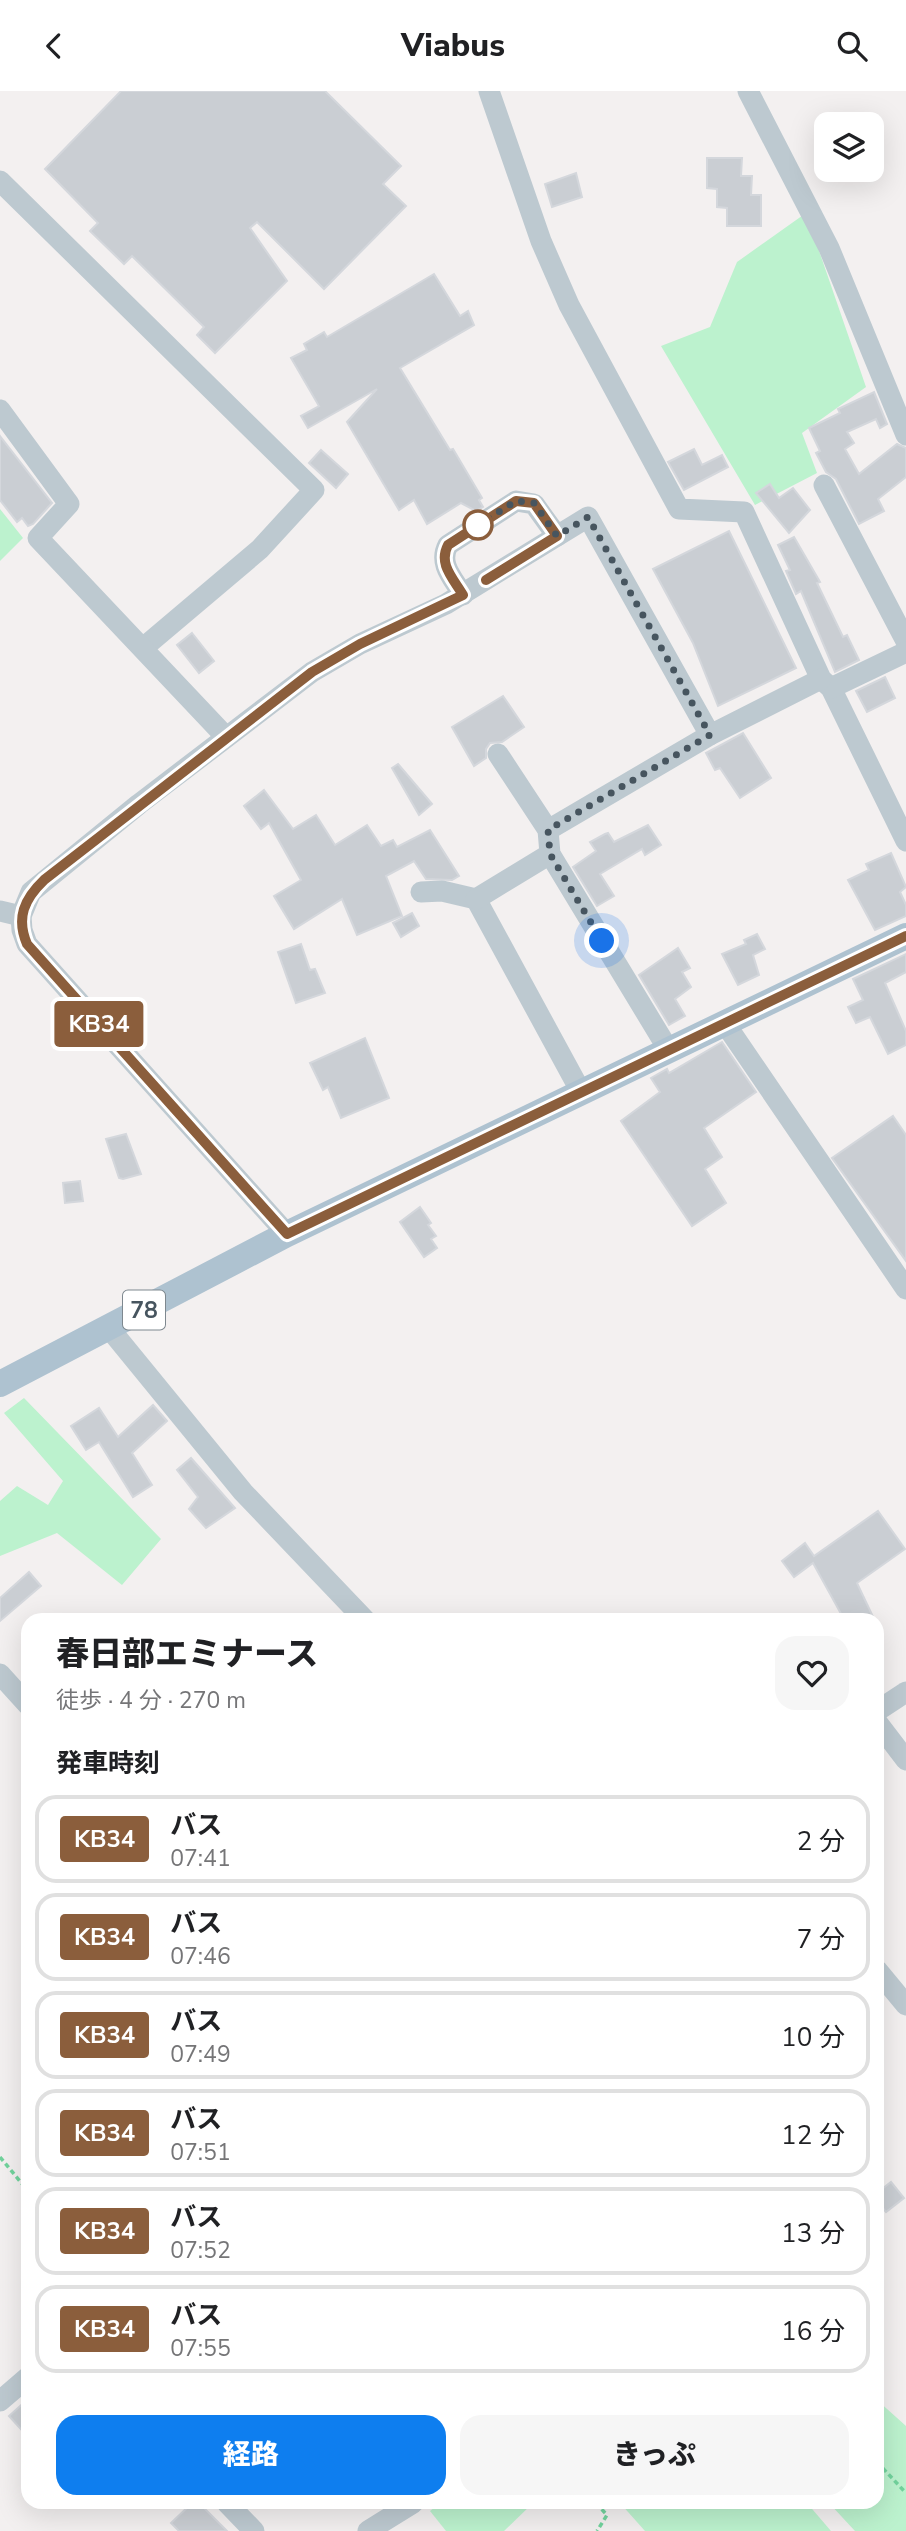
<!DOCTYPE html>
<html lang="ja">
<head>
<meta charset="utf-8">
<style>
  body { margin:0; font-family:"Nunito Sans","Noto Sans JP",sans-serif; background:#f6f6f6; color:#202124; height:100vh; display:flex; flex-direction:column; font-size:26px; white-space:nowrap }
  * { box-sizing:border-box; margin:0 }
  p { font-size:23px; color:#757577 }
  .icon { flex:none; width:38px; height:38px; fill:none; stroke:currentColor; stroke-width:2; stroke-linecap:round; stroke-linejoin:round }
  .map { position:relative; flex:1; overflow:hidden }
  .panel { position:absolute; left:21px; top:1522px; width:863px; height:896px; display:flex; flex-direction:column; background:#fff; border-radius:21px; box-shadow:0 7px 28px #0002 }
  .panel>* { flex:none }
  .badge { padding:0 14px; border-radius:5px; font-size:24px; line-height:46px }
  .buttons { position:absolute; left:814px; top:21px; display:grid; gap:14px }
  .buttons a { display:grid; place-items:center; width:70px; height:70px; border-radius:14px; background:#fff; box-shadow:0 7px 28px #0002; font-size:35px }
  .you { position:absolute; width:35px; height:35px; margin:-18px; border:5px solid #fff; border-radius:50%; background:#1a73e8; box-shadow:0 0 0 10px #1a73e833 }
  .map>.badge { position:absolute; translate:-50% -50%; box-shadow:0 0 0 4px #fff }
  h2 { padding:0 35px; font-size:26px; line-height:63px }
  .round { display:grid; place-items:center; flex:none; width:74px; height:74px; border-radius:21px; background:#f6f6f6 }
  .headline { display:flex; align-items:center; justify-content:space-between; height:119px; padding:0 35px }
  h1 { font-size:33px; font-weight:800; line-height:52px }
  .action { display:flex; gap:14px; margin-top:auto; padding:14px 35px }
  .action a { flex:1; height:80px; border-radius:21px; background:#0e7eef; color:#fff; font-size:28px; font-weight:800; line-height:80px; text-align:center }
  .action a+a { background:#f6f6f6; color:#202124 }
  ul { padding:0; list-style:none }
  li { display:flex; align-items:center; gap:21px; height:88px; margin:0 14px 10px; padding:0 21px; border:4px solid #e0e0e0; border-radius:21px }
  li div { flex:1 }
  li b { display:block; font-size:26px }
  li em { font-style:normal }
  li .badge { min-width:77px; font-weight:700; text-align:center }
  header { display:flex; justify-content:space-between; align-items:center; height:91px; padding:0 35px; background:#fff; font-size:32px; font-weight:800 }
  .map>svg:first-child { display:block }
  .green { fill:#bcf2ce }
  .building { fill:#caced3; stroke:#d4d7dc; stroke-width:2 }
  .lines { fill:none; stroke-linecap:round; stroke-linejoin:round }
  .path { stroke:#72d39d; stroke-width:3.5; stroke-dasharray:5 3.5; stroke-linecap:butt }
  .minor { stroke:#bdc9d0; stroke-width:21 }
  .major { stroke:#aec2d0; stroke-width:26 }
  .line-casing { stroke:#fff; stroke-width:16 }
  .line { stroke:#8b5e3c; stroke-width:10 }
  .walk { stroke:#47555f; stroke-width:7; stroke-dasharray:0 12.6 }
  .stop-dot { fill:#fff; stroke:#8b5e3c; stroke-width:3.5 }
  .labels { text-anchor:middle; stroke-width:7; stroke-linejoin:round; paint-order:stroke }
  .shield { fill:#fff; stroke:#7e888f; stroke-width:2 }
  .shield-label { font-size:23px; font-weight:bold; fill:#47555f }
</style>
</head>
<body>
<header><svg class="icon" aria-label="back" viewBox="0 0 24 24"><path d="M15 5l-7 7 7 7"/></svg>Viabus<svg class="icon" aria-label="search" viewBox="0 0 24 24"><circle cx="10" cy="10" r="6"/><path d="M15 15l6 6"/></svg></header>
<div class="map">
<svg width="906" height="2440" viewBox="0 0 906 2440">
  <rect width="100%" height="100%" fill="#f3f0f0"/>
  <g class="green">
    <polygon points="806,122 866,296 802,342 817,382 755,414 661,255 710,236 737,171"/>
    <polygon points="0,418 23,447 0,470"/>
    <polygon points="24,1307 161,1448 122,1494 57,1442 0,1465 0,1410 17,1395 48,1414 63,1390 4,1322"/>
    <polygon points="877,2309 906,2335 906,2440 855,2440 829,2412 877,2412"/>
    <polygon points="440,2412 533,2412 504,2440 446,2440 430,2420"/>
    <polygon points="620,2412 807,2412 831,2440 645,2440"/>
  </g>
  <g class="building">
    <polygon points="121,0 325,0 401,75 383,93 406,115 324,198 257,131 250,137 287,190 215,262 197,244 204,236 132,165 124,173 90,140 98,132 45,78"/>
    <polygon points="707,67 742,67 741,85 752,85 751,104 761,104 761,135 727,135 727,117 717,116 717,98 707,97"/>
    <polygon points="576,82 582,106 552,116 545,93"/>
    <polygon points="434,183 460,225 468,220 474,234 400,277 450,359 453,358 482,407 479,409 483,416 476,420 461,412 427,433 414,409 399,419 347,331 377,298 308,337 301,325 319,315 291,267 307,259 304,253 324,241 327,246"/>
    <polygon points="874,301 887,333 880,337 876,328 847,341 854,352 845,358 859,383 897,353 906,357 906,386 878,408 884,420 859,433 836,388 826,381 816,362 820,360 809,337 840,322 838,318"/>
    <polygon points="0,345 52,412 33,433 28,435 22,427 17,431 0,409"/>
    <polygon points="694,358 702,374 722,364 728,376 684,399 668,371"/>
    <polygon points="321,359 348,383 336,397 309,372"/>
    <polygon points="770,393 779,407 793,397 810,419 789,442 756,402"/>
    <polygon points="729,440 796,577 718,615 693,552 653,478"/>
    <polygon points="794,446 820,491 817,492 843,546 847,544 859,569 835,581 801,500 796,503 786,480 790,479 778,454"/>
    <polygon points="192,542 214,570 199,582 177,554"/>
    <polygon points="885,586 895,607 867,621 856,600"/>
    <polygon points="503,605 524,636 502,651 490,652 486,658 486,667 474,675 452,636"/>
    <polygon points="743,642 771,687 740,707 720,677 715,679 706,662"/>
    <polygon points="398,673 432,713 419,724 392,677"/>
    <polygon points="264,699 293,738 316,724 335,754 367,734 381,755 393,749 397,756 430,739 459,785 452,789 426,788 414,770 386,785 402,825 357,844 342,808 294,838 274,805 301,789 269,732 261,738 244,715"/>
    <polygon points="648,734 661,754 645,764 642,758 600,783 614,805 597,815 573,776 596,760 590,751 605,743 608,742 614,751"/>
    <polygon points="891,762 906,796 900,801 906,814 906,825 875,839 848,789 869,779 866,773"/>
    <polygon points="412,822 419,835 401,846 393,832"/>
    <polygon points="757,843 765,858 753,864 759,884 738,894 722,863 746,853 744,849"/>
    <polygon points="301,853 310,879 315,878 325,902 296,912 278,861"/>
    <polygon points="678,857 690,877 682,881 691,896 675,908 685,925 669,934 639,884"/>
    <polygon points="906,863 906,881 885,892 906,940 906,954 888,963 870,926 856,932 848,916 863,909 853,888"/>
    <polygon points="365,947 389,1007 341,1027 328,996 323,999 310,972"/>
    <polygon points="722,951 756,1001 704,1037 722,1066 705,1078 726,1112 692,1135 621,1030 660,1001 651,987 667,978 669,982"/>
    <polygon points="893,1025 906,1044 906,1170 832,1067"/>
    <polygon points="126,1043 141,1083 123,1088 119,1087 106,1048"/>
    <polygon points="80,1090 83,1110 65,1112 63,1092"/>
    <polygon points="420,1116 431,1132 428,1134 436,1145 431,1148 437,1157 424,1166 400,1131"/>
    <polygon points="153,1314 167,1330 132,1362 152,1394 133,1406 99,1351 86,1359 71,1335 99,1317 118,1346"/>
    <polygon points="191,1367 235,1417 206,1437 189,1418 198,1406 177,1379"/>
    <polygon points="878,1420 905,1458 857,1492 875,1530 845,1530 813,1472 794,1486 782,1470 805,1452 814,1465"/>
    <polygon points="29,1481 41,1495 0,1530 0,1507"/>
    <polygon points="891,2091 904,2107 886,2121 877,2110 877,2102"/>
    <polygon points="28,2308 28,2346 9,2325"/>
    <polygon points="192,2412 199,2412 227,2440 179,2440 171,2432"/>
  </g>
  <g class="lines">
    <g class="path">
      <polyline points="0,2066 28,2100"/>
      <polyline points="877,2371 906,2402"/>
      <polyline points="596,2412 607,2424 597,2440"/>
    </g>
    <g class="minor">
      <polyline points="489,0 541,150 569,214 679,418 744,421 821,588 831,597 906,750"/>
      <polyline points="748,0 829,157 906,344"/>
      <polyline points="0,90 314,399 260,458 143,557"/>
      <polyline points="0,319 69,413 38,447 226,646"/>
      <polyline points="824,394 906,550"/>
      <path d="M 463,504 C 453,487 438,473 448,454 L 516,410 L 534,413 L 557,445"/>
      <polyline points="831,597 906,561"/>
      <polyline points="498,663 548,739 550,763 668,958"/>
      <polyline points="548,739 710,644"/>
      <polyline points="421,801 442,800 476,808 581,1001"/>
      <polyline points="476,808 550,763"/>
      <polyline points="0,820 21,825"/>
      <polyline points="724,931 906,1198"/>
      <polyline points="287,1143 27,853 22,839 21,825 31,801 139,713 312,581 360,553 446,513 588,426 710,644 821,588"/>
      <polyline points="109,1237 243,1401 366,1530"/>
      <polyline points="0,1583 28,1614"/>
      <polyline points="877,1620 906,1601"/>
      <polyline points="877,1631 906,1669"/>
      <polyline points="877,1879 906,1914"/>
      <polyline points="0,2310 28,2286"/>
      <polyline points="227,2412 254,2440"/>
      <polyline points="368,2440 413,2412"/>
    </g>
    <polyline class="major" points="0,1293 287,1143 906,845"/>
  </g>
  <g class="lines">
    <g class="line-casing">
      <path id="line" d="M 486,489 L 557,445 L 534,412 L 516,410 L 448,454 C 438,473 453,487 463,504 L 360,553 L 312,581 L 44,789 C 24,808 16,827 27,853 L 287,1143 L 906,845"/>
    </g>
    <use href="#line" class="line"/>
    <polyline class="walk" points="478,434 516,410 534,412 557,445 588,426 710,644 548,739 550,763 602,850"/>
  </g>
  <circle class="stop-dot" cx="478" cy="434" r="14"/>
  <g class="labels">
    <rect class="shield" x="123" y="1199.5" width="42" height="39" rx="5"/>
    <g class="shield-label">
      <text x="144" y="1227">78</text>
    </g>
  </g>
</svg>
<div class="buttons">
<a><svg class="icon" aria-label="layers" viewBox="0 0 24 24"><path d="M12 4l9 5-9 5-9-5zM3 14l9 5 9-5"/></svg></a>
</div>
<div class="you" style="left:602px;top:850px"></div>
<b class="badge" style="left:99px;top:933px;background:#8b5e3c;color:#fff">KB34</b>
<section class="panel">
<div class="headline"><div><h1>春日部エミナース</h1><p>徒歩 · 4 分 · 270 m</p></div><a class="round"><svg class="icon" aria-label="heart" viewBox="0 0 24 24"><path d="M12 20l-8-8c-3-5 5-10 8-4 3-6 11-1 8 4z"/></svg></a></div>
<h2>発車時刻</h2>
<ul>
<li><span class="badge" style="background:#8b5e3c;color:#fff">KB34</span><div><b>バス</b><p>07:41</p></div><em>2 分</em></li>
<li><span class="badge" style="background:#8b5e3c;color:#fff">KB34</span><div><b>バス</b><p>07:46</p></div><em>7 分</em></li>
<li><span class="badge" style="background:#8b5e3c;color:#fff">KB34</span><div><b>バス</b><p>07:49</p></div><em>10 分</em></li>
<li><span class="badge" style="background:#8b5e3c;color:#fff">KB34</span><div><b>バス</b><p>07:51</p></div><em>12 分</em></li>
<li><span class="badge" style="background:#8b5e3c;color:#fff">KB34</span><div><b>バス</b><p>07:52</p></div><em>13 分</em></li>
<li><span class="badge" style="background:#8b5e3c;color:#fff">KB34</span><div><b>バス</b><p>07:55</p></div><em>16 分</em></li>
</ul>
<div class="action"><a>経路</a><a>きっぷ</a></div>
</section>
</div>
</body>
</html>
